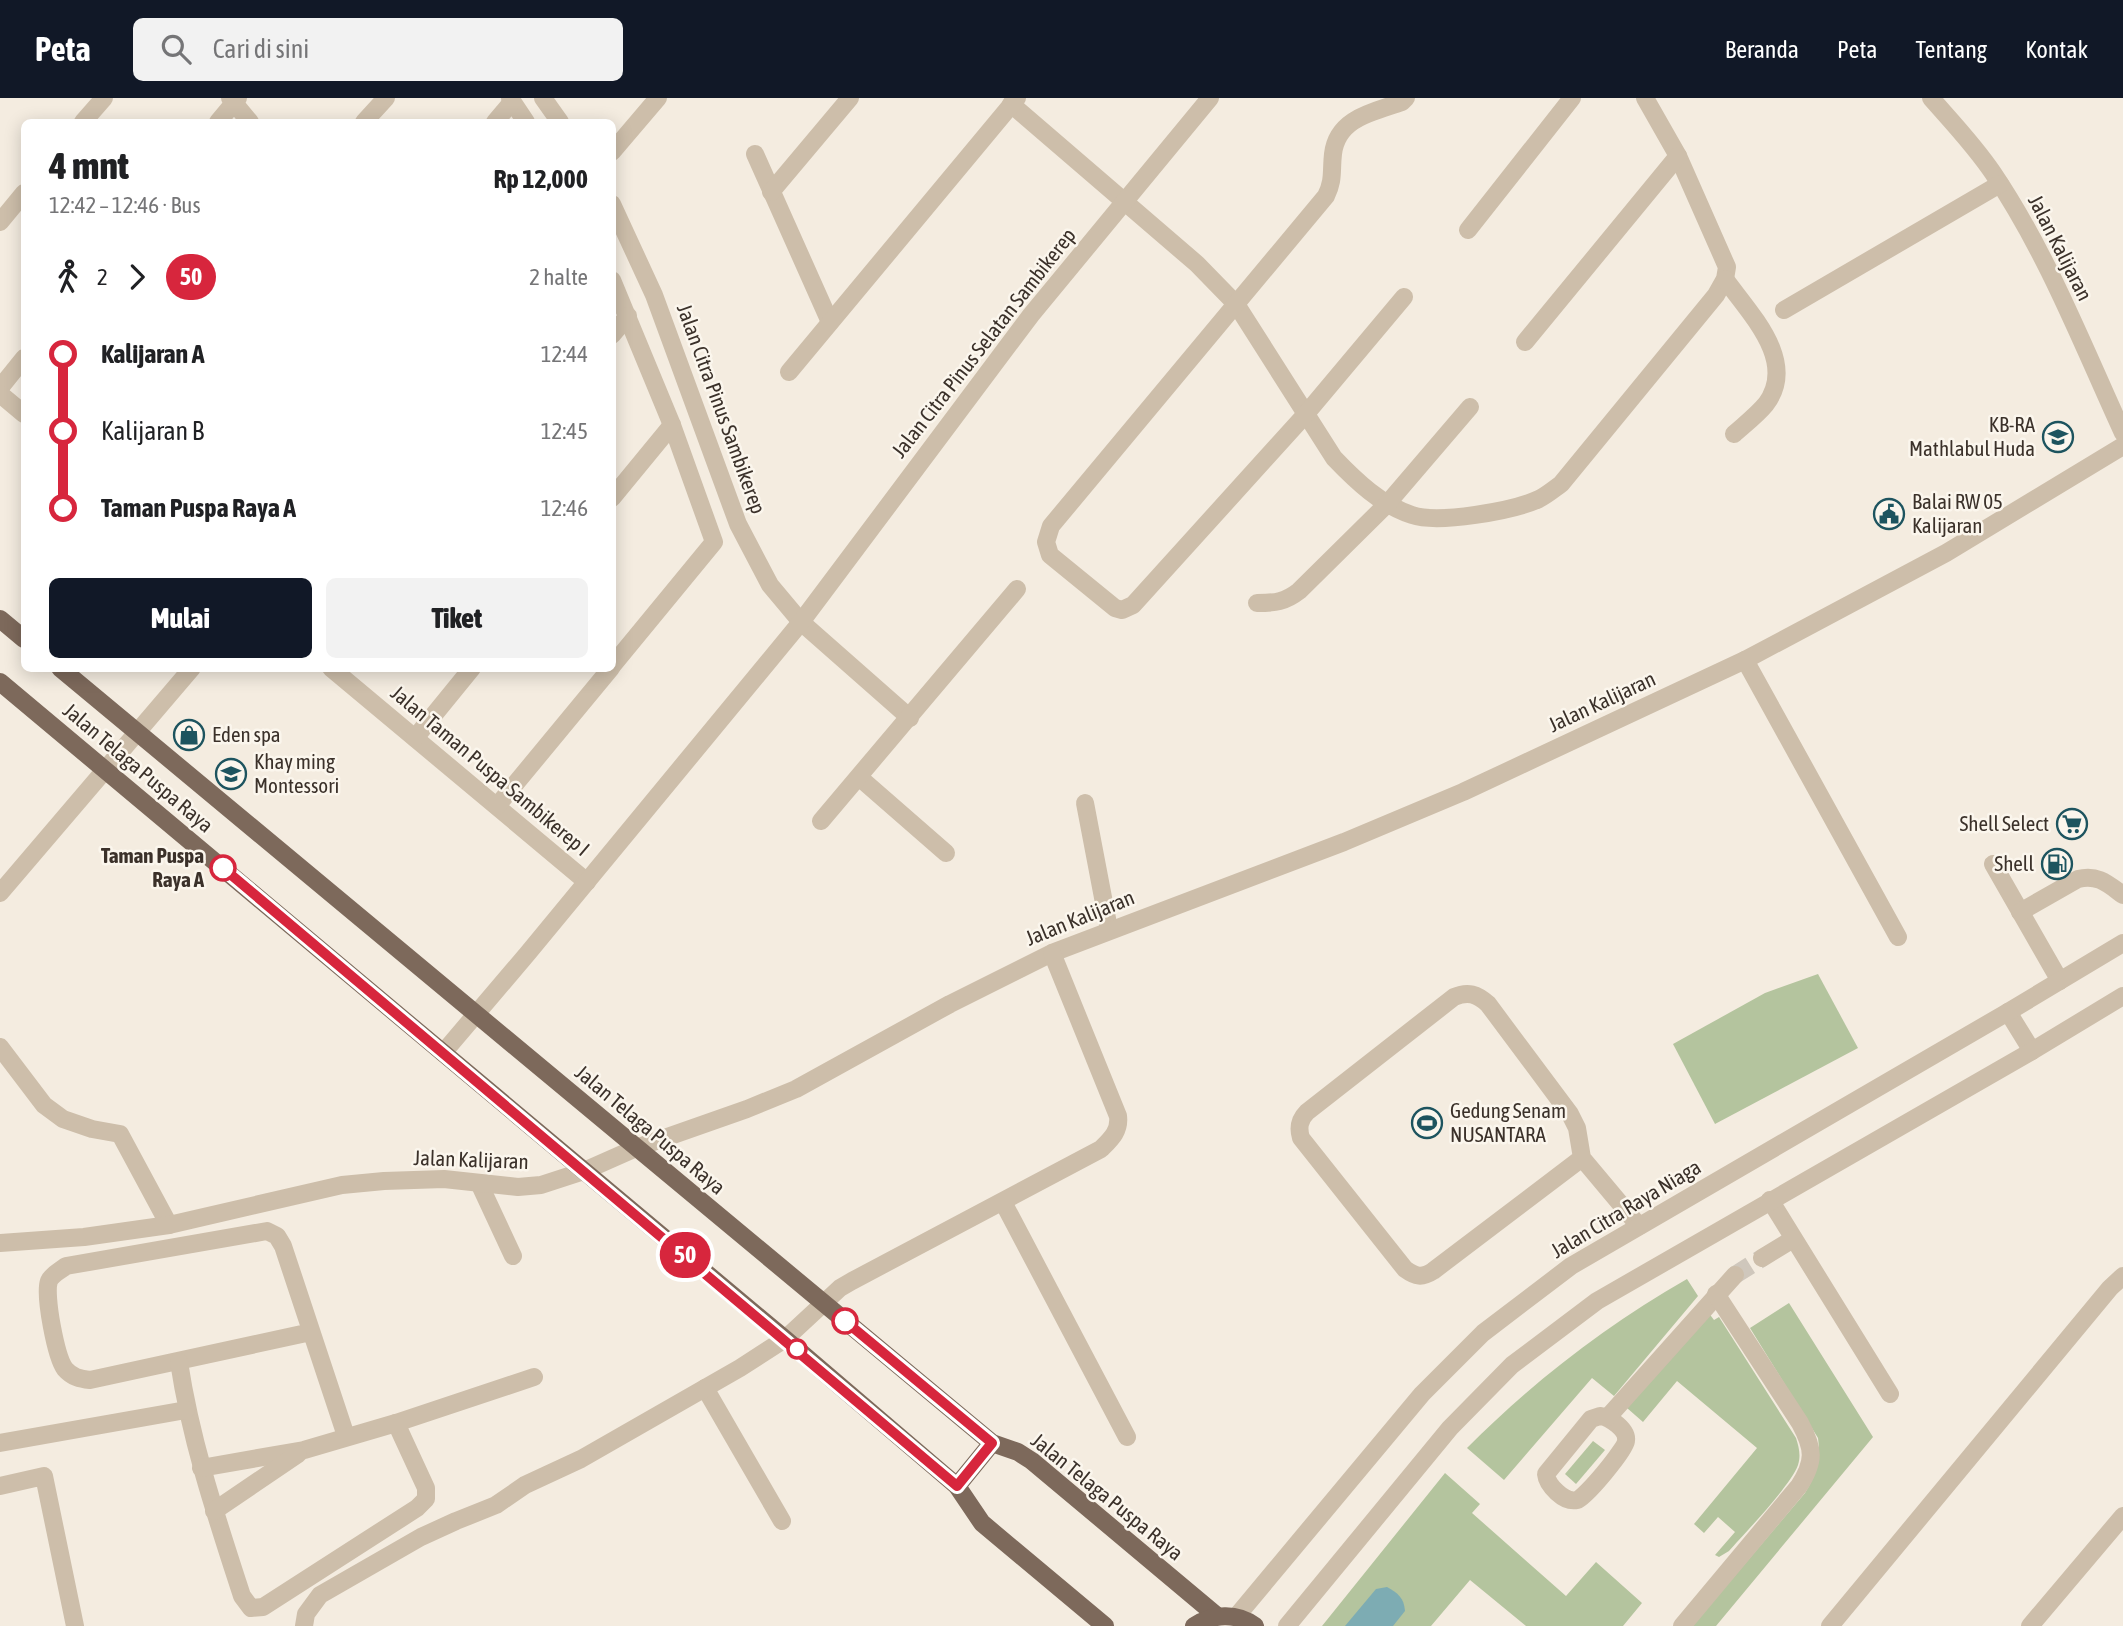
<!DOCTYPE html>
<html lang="id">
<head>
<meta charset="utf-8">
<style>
  body { margin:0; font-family:"Asap Condensed",sans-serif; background:#f2f2f2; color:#202124; height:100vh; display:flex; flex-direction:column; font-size:26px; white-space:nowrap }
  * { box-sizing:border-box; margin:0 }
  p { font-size:23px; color:#757577 }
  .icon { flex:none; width:38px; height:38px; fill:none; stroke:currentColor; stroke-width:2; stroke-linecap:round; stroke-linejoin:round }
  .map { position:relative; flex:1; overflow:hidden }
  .drawer { position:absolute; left:21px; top:21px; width:595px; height:553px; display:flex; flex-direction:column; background:#fff; border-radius:10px; box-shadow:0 4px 18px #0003 }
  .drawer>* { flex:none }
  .badge { padding:0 14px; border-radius:23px; font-size:24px; line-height:46px }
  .map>.badge { position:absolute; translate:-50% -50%; box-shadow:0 0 0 4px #fff }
  .legs { display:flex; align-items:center; gap:10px; height:77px; padding:0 28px; font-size:23px }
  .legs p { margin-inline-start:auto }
  .summary { display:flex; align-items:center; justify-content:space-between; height:119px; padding:0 28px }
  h1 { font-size:38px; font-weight:800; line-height:52px }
  .action { display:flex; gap:14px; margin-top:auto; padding:14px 28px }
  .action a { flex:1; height:80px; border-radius:10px; background:#111827; color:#fff; font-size:28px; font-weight:800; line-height:80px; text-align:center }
  .action a+a { background:#f2f2f2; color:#202124 }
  ul { padding:0 28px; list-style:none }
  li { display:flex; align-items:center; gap:24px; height:77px; font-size:26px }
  li i { display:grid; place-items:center; width:10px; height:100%; margin:0 9px; background:currentColor }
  li i::after { content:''; width:18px; height:18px; margin:-9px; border:5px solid; border-radius:50%; background:#fff }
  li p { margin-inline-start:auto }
  li:first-child i { background:linear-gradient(#0000 50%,currentColor 0) }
  li:last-child i { background:linear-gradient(currentColor 50%,#0000 0) }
  header { display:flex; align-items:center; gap:42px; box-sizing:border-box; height:98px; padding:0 35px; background:#111827; color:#fff }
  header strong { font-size:33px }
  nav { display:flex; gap:38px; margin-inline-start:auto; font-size:24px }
  .search { width:490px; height:63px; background:#f2f2f2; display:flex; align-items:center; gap:18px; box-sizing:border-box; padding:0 24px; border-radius:10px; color:#757577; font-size:26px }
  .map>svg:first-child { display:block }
  .green { fill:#b4c49e }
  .water { fill:#7dacb3 }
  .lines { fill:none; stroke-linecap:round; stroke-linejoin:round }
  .minor-tunnel { stroke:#cfc7bc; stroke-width:18; stroke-dasharray:18 9; stroke-linecap:butt }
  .minor { stroke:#cdbeaa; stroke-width:18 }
  .major { stroke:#7d695b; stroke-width:18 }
  .line-1-casing { stroke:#fff; stroke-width:16 }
  .line-1 { stroke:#d7263d; stroke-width:10 }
  .stop-1-dot { fill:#fff; stroke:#d7263d; stroke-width:3.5 }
  .labels { text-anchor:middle; stroke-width:5; stroke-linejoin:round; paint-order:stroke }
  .street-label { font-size:21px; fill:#3b312a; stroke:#fbf6ed }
  .poi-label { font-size:21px; fill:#3b312a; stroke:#fbf6ed; text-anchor:start }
  .stop-label { font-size:21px; font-weight:bold; fill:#3b312a; stroke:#fbf6ed; text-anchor:end }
</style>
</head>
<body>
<header>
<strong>Peta</strong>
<div class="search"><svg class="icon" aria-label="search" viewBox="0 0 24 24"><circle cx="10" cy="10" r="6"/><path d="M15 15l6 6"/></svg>Cari di sini</div>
<nav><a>Beranda</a><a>Peta</a><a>Tentang</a><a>Kontak</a></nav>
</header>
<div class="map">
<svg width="2123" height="1528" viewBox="0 0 2123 1528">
  <rect width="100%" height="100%" fill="#f4ece0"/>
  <g class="green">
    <polygon points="1818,876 1858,950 1715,1026 1673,946 1765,895"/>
    <path d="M 1687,1181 L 1698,1198 L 1614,1298 L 1592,1280 L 1504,1382 L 1467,1350 C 1533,1284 1606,1227 1687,1181 Z"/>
    <path d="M 1789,1205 L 1873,1339 L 1716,1528 L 1692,1528 L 1805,1395 C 1817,1374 1821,1365 1818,1340 L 1750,1230 Z"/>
    <path d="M 1708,1214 L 1714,1222 L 1719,1219 L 1796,1340 C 1799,1349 1801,1358 1798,1367 C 1791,1387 1745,1435 1729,1453 L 1719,1459 L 1715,1457 L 1735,1434 L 1718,1419 L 1704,1435 L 1694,1426 L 1757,1350 L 1677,1283 L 1643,1324 L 1627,1310 Z"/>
    <polygon points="1593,1343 1605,1352 1576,1386 1565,1376"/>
    <polygon points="1445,1375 1480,1406 1472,1415 1566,1498 1596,1464 1642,1505 1623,1528 1526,1528 1470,1482 1431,1528 1322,1528"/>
  </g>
  <path class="water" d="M 1387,1489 C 1398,1495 1404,1500 1405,1513 L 1393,1528 L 1345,1528 L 1376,1491 Z"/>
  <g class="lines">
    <polyline class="minor-tunnel" points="1735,1177 1762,1160"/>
    <g class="minor">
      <polyline points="230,0 250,24"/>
      <polyline points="510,0 526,24"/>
      <polyline points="543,0 560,24"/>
      <path d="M 1931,0 C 1952,24 1975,48 1993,75 C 2047,155 2083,248 2123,335"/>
      <path d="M 1011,6 L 1197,166 L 1236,206 L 1334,360 C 1356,383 1381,407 1412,417 C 1438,426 1513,413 1539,401 C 1547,397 1554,391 1561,386 L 1716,197 L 1725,181 L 1727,169 L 1678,58 L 1645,0"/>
      <polyline points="83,24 104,0"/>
      <polyline points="218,24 238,0"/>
      <polyline points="364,24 386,0"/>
      <polyline points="495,24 512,4"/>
      <polyline points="612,54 658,0"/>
      <polyline points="755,56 830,224"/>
      <polyline points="771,94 850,0"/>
      <polyline points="612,106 654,197 738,426 770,487 801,524 910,620"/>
      <polyline points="0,124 24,95"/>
      <polyline points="1468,132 1572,0"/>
      <path d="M 1725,181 C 1750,216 1798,263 1766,306 C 1757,317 1744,327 1734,336"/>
      <polyline points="612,182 672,327 714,444 612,568"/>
      <path d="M 1404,199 L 1305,317 L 1133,507 L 1122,512 L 1115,510 L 1050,457 L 1046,444 L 1051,428 L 1326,98 C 1334,82 1331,73 1333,56 C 1337,20 1373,14 1402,4 L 1406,0"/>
      <polyline points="1784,212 2000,86"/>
      <polyline points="612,237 628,218"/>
      <polyline points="1525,244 1678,58"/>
      <polyline points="789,274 1017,0"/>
      <polyline points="0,290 24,260"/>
      <polyline points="0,296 24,316"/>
      <polyline points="612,400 672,327"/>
      <path d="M 1257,505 C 1275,505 1285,504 1299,493 L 1387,406 L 1470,309"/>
      <polyline points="1745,562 1898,839"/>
      <polyline points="331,570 587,784"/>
      <polyline points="415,640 472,570"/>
      <polyline points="860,680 946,755"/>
      <polyline points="1085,705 1109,831"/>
      <polyline points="497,708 611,570"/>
      <polyline points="821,723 1017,491"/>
      <polyline points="1993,766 2060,883"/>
      <polyline points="0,795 192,570"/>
      <path d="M 2020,814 L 2078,781 C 2098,776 2108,786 2123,797"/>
      <polyline points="2008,914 2032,953"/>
      <polyline points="0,949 44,1007 63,1021 92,1031 120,1036 169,1127"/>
      <polyline points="443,955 528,855 801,524 1031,217 1210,0"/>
      <path d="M 1582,1060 L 1577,1030 L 1570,1016 L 1488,906 C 1477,896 1468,893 1454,899 L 1307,1014 C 1299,1022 1298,1030 1301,1040 L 1405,1171 C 1416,1179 1422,1180 1433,1173 L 1582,1060 L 1639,1128"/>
      <polyline points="479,1085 513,1158"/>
      <polyline points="1770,1102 1890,1296"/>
      <polyline points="1003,1104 1127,1339"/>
      <polyline points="0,1145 84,1139 169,1127 342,1087 384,1083 444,1081 518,1089 541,1087 584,1073 636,1050 747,1011 796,991 950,906 1052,855 1344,744 1463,694 1745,562 1946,455 2123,348"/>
      <polyline points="1762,1160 1793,1141"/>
      <path d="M 311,1234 L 90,1282 C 80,1281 72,1279 65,1271 C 56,1259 44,1197 49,1183 C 52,1176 60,1173 66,1168 L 267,1133 L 277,1138 L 283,1148 L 346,1338"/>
      <path d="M 179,1264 C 191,1344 217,1421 242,1498 L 251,1510 L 263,1509 L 417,1410 L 426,1401 L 426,1390 L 396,1325"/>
      <polyline points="705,1290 782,1423"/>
      <path d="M 1600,1318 C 1610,1319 1628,1332 1626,1343 C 1625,1352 1585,1400 1577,1402 C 1564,1405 1547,1387 1546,1376 L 1591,1321 Z"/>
      <polyline points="1608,1319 1735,1177"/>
      <polyline points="0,1345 186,1312"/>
      <polyline points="201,1370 304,1352 396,1325 534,1279"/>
      <polyline points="0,1388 44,1378 75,1528"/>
      <polyline points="214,1413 298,1356"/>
      <polyline points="1236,1519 1422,1296 1483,1235 1571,1168 2008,914 2123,845"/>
      <path d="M 304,1528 L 306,1516 L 320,1497 L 421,1439 L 456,1423 L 496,1407 L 525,1387 L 581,1361 L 740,1270 L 785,1241 L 840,1190 L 852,1183 L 1101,1051 C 1111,1041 1120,1033 1118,1018 L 1052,855"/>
      <polyline points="1287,1528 1450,1330 1512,1267 1597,1203 2032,953 2123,898"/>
      <path d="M 1682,1528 L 1799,1388 C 1815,1363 1814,1351 1800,1325 L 1716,1196"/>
      <polyline points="1830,1528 2110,1190 2123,1178"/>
      <polyline points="2030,1528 2123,1418"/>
    </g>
    <g class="major">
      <polyline points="0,521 24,541"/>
      <polyline points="60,570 992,1345 1018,1354 1032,1363 1217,1518"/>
      <polyline points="0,584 785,1241 957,1388 982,1425 1105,1528"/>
      <polyline points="957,1388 992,1345"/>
      <path d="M 1194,1528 C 1213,1516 1236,1514 1255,1528"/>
    </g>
  </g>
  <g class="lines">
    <g class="line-1-casing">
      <polyline id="line-1" points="223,770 957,1388 992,1345 845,1223"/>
    </g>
    <use href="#line-1" class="line-1"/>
  </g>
  <defs>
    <g id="school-ring" transform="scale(1.575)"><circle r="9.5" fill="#fbf6ed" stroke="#1d545f" stroke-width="1.5"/><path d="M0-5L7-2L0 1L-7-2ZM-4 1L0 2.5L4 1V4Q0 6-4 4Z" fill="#1d545f"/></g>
    <g id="civic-ring" transform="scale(1.575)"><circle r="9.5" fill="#fbf6ed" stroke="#1d545f" stroke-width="1.5"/><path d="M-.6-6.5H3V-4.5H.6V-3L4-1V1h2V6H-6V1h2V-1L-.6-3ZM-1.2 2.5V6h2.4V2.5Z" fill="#1d545f"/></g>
    <g id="shop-ring" transform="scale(1.575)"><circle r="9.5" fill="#fbf6ed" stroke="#1d545f" stroke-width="1.5"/><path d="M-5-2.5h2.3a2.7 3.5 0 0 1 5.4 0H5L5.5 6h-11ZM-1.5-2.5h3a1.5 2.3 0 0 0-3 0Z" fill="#1d545f"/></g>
    <g id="supermarket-ring" transform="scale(1.575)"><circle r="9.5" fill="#fbf6ed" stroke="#1d545f" stroke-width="1.5"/><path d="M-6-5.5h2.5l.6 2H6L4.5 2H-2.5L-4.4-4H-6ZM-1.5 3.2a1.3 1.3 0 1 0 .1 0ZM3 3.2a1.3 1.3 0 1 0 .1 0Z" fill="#1d545f"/></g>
    <g id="fuel-ring" transform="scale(1.575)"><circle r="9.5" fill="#fbf6ed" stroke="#1d545f" stroke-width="1.5"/><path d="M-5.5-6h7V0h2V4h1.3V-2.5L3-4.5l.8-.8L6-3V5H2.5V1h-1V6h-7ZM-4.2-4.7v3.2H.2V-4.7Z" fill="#1d545f"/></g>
    <g id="stadium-ring" transform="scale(1.575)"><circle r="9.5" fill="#fbf6ed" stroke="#1d545f" stroke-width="1.5"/><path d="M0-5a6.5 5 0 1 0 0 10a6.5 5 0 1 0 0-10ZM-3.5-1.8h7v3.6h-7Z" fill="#1d545f"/></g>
  </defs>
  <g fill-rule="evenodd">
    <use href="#school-ring" x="2058" y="339"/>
    <use href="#civic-ring" x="1889" y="416"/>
    <use href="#shop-ring" x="189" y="637"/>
    <use href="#school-ring" x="231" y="676"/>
    <use href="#supermarket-ring" x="2072" y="726"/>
    <use href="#fuel-ring" x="2057" y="766"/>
    <use href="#stadium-ring" x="1427" y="1025"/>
  </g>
  <g class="stop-1-dot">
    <circle cx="223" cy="770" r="12"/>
    <circle cx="845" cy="1223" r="12"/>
    <circle cx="797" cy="1251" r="9"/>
  </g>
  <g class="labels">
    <g class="street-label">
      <text transform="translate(2060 150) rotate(63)" y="7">Jalan Kalijaran</text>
      <text transform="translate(984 245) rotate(-52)" y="7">Jalan Citra Pinus Selatan Sambikerep</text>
      <text transform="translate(721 311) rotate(70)" y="7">Jalan Citra Pinus Sambikerep</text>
      <text transform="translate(1602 604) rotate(-25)" y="7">Jalan Kalijaran</text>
      <text transform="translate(138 670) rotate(40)" y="7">Jalan Telaga Puspa Raya</text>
      <text transform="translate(490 673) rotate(40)" y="7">Jalan Taman Puspa Sambikerep I</text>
      <text transform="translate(1080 820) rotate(-22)" y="7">Jalan Kalijaran</text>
      <text transform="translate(650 1032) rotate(40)" y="7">Jalan Telaga Puspa Raya</text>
      <text transform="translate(471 1062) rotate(2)" y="7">Jalan Kalijaran</text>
      <text transform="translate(1626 1111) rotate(-31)" y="7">Jalan Citra Raya Niaga</text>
      <text transform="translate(1107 1399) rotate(39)" y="7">Jalan Telaga Puspa Raya</text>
    </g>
    <g class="poi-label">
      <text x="2035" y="334" text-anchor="end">KB-RA<tspan x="2035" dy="24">Mathlabul Huda</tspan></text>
      <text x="1912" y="411">Balai RW 05<tspan x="1912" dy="24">Kalijaran</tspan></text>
      <text x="212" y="644">Eden spa</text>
      <text x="254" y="671">Khay ming<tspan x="254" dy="24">Montessori</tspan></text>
      <text x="2049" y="733" text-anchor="end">Shell Select</text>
      <text x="2034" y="773" text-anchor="end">Shell</text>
      <text x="1450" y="1020">Gedung Senam<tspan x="1450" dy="24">NUSANTARA</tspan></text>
    </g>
    <g class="stop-label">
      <text x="204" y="765">Taman Puspa<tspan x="204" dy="24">Raya A</tspan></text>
    </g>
  </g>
</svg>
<b class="badge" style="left:685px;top:1157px;background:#d7263d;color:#fff">50</b>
<section class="drawer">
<div class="summary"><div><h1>4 mnt</h1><p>12:42 – 12:46 · Bus</p></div><b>Rp 12,000</b></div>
<div class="legs"><svg class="icon" aria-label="walk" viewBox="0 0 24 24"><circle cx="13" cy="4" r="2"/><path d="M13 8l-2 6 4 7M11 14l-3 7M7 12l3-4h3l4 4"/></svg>2<svg class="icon" aria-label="forward" viewBox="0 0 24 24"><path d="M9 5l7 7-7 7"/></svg><b class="badge" style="background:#d7263d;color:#fff">50</b><p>2 halte</p></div>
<ul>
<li><i style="color:#d7263d"></i><b>Kalijaran A</b><p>12:44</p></li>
<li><i style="color:#d7263d"></i><span>Kalijaran B</span><p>12:45</p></li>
<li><i style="color:#d7263d"></i><b>Taman Puspa Raya A</b><p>12:46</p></li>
</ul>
<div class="action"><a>Mulai</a><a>Tiket</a></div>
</section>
</div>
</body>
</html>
